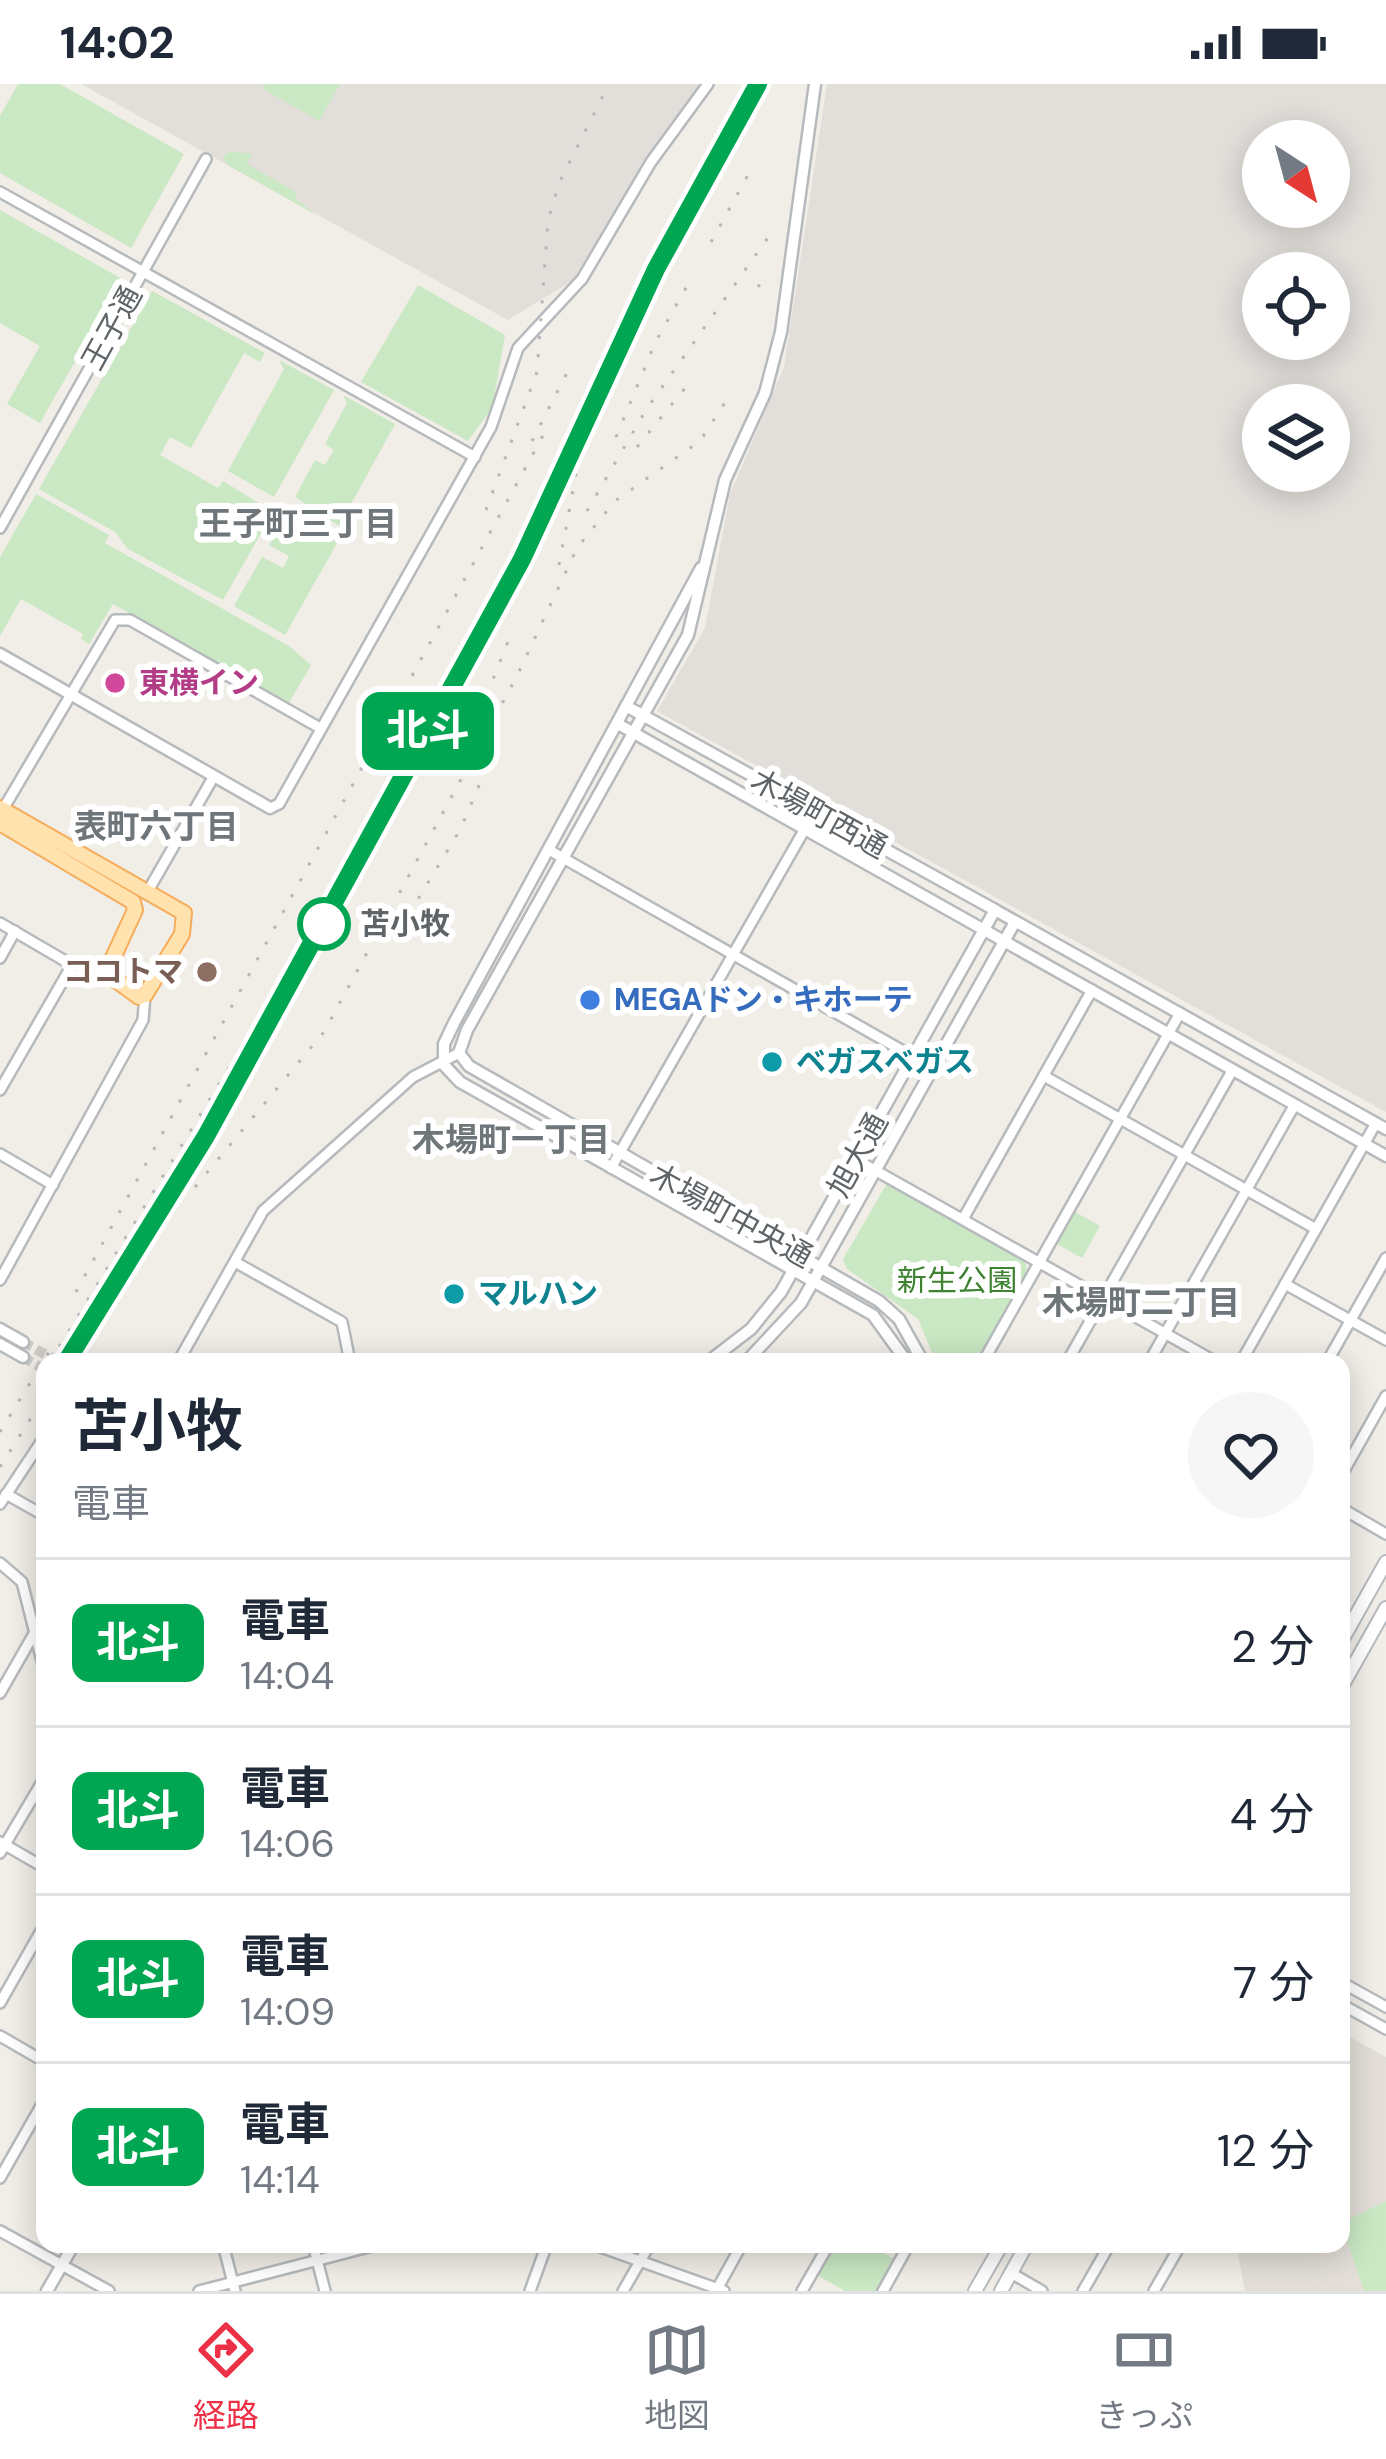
<!DOCTYPE html>
<html lang="ja">
<head>
<meta charset="utf-8">
<style>
  body { margin:0; font-family:"DM Sans","Noto Sans JP",sans-serif; background:#f6f6f7; color:#1f2937; height:100vh; display:flex; flex-direction:column; font-size:45px; white-space:nowrap }
  * { box-sizing:border-box; margin:0 }
  p { font-size:39px; color:#747a83 }
  .icon { flex:none; width:66px; height:66px; fill:none; stroke:currentColor; stroke-width:2; stroke-linecap:round; stroke-linejoin:round }
  .map { position:relative; flex:1; overflow:hidden }
  .drawer { position:absolute; left:36px; top:1269px; width:1314px; height:900px; display:flex; flex-direction:column; background:#fff; border-radius:24px; box-shadow:0 6px 30px #0003 }
  .drawer>* { flex:none }
  .badge { padding:0 24px; border-radius:18px; font-size:42px; line-height:78px }
  .needle { width:78px; rotate:144deg }
  .buttons { position:absolute; left:1242px; top:36px; display:grid; gap:24px }
  .buttons a { display:grid; place-items:center; width:108px; height:108px; border-radius:50%; background:#fff; box-shadow:0 6px 30px #0003; font-size:60px }
  .map>.badge { position:absolute; translate:-50% -50%; box-shadow:0 0 0 6px #fff }
  .round { display:grid; place-items:center; flex:none; width:126px; height:126px; border-radius:63px; background:#f6f6f7 }
  .summary { display:flex; align-items:center; justify-content:space-between; height:204px; padding:0 36px }
  h1 { font-size:57px; font-weight:700; line-height:90px }
  ul { padding:0; list-style:none }
  li { display:flex; align-items:center; gap:36px; height:168px; padding:0 36px; border-top:3px solid #e0e1e3 }
  li div { flex:1 }
  li b { display:block; font-size:45px }
  li em { font-style:normal }
  li .badge { min-width:132px; font-weight:700; text-align:center }
  .status { display:flex; justify-content:space-between; align-items:center; height:84px; padding:0 60px; background:#fff; direction:ltr }
  .status svg { height:33px; fill:currentColor }
  .tabs { display:flex; justify-content:space-around; align-items:center; height:168px; border-top:3px solid #e0e1e3; background:#fff; font-size:33px; color:#747a83 }
  .tabs a { display:grid; justify-items:center; gap:6px }
  .tabs .current { color:#ee3046 }
  .map>svg:first-child { display:block }
  .industrial { fill:#e2dfdb; fill-rule:evenodd }
  .education { fill:#e3ded8 }
  .green { fill:#cae8c3 }
  .lines { fill:none; stroke-linecap:round; stroke-linejoin:round }
  .tertiary-tunnel { stroke:#cccbc7; stroke-width:10; stroke-dasharray:10 5; stroke-linecap:butt }
  .minor-casing { stroke:#b7babd; stroke-width:14 }
  .tertiary-casing { stroke:#b7babd; stroke-width:15 }
  .secondary-casing { stroke:#b5bbbe; stroke-width:16 }
  .primary-casing { stroke:#f5ac5b; stroke-width:18 }
  .minor { stroke:#fff; stroke-width:9 }
  .tertiary { stroke:#fff; stroke-width:10 }
  .secondary { stroke:#fff; stroke-width:12 }
  .primary { stroke:#ffe2ad; stroke-width:14 }
  .rail { stroke:#b5b6b7; stroke-width:3; stroke-dasharray:3 15; stroke-linecap:butt }
  .line-casing { stroke:#fff; stroke-width:27 }
  .line { stroke:#00a651; stroke-width:18 }
  .hotel-dot { fill:#d1479c; stroke:#fff; stroke-width:4.5 }
  .stop-dot { fill:#fff; stroke:#00a651; stroke-width:6 }
  .education-dot { fill:#8d6e63; stroke:#fff; stroke-width:4.5 }
  .shop-dot { fill:#3f7fe0; stroke:#fff; stroke-width:4.5 }
  .culture-dot { fill:#0f9aa8; stroke:#fff; stroke-width:4.5 }
  .labels { text-anchor:middle; stroke-width:12; stroke-linejoin:round; paint-order:stroke }
  .street-label { font-size:30px; fill:#5e6467; stroke:#fff }
  .hotel-label { font-size:30px; font-weight:bold; fill:#b23c85; stroke:#fff; text-anchor:start }
  .stop-label { font-size:30px; font-weight:bold; fill:#5e6467; stroke:#fff; text-anchor:start }
  .education-label { font-size:30px; font-weight:bold; fill:#785e54; stroke:#fff; text-anchor:end }
  .shop-label { font-size:30px; font-weight:bold; fill:#366cbe; stroke:#fff; text-anchor:start }
  .culture-label { font-size:30px; font-weight:bold; fill:#0d838f; stroke:#fff; text-anchor:start }
  .park-label { font-size:30px; fill:#3e8232; stroke:#fff }
  .neighbourhood-label { font-size:33px; font-weight:bold; fill:#6f7679; stroke:#fff }
</style>
</head>
<body>
<div class="status"><b>14:02</b><svg viewBox="0 0 49 12"><path d="M0 12V9h3v3zM5 12V6h3v6zM10 12V3h3v9zM15 12V0h3v12zM26 1h20v11H26zM47 4h2v5h-2z"/></svg></div>
<div class="map">
<svg width="1386" height="2207" viewBox="0 0 1386 2207">
  <rect width="100%" height="100%" fill="#f1ede7"/>
  <g class="industrial">
    <polygon points="81,0 703,0 652,67 572,197 508,236"/>
    <path d="M 827,0 L 1386,0 L 1386,1028 L 657,627 L 705,544 L 730,410 L 784,283 ZM 1263,57 L 1329,57 L 1329,123 L 1263,123 ZM 1263,189 L 1329,189 L 1329,255 L 1263,255 ZM 1263,321 L 1329,321 L 1329,387 L 1263,387 Z"/>
  </g>
  <polygon class="education" points="1341,1948 1386,1973 1386,2207 1245,2207 1236,2160 1341,2160"/>
  <g class="green">
    <polygon points="18,0 60,0 184,70 131,164 0,89 0,32"/>
    <polygon points="266,0 340,0 319,37 263,5"/>
    <polygon points="231,67 252,70 247,80 297,109 295,114 316,131 228,81 223,73"/>
    <polygon points="0,126 122,195 40,339 7,320 40,262 0,239"/>
    <polygon points="418,201 505,251 492,324 468,357 361,298"/>
    <polygon points="152,207 265,269 260,278 244,269 191,364 170,353 160,371 218,404 223,397 273,428 223,516 128,465 115,448 39,405"/>
    <polygon points="279,276 334,306 274,413 228,387 284,285"/>
    <polygon points="343,311 395,340 339,442 295,413 315,376 325,381 334,366 325,360 347,319"/>
    <polygon points="36,410 109,451 105,459 289,562 311,581 289,619 113,520 89,560 81,555 83,550 21,515 0,552 0,473"/>
    <polygon points="290,427 340,454 285,551 234,522 262,473 283,484 289,472 269,461"/>
    <polygon points="889,1096 1024,1173 1027,1187 976,1278 936,1278 918,1235 847,1185 843,1175"/>
    <polygon points="1075,1128 1100,1142 1082,1174 1057,1160"/>
    <polygon points="1386,2117 1386,2207 1364,2207 1341,2139"/>
    <polygon points="835,2160 868,2160 894,2175 877,2207 845,2207 817,2191"/>
  </g>
  <g class="lines">
    <g class="tertiary-tunnel">
      <polyline points="23,1258 59,1278"/>
      <polyline points="23,1273 45,1286"/>
    </g>
    <g class="minor-casing">
      <g id="minor">
        <polyline points="0,108 475,373"/>
        <polyline points="0,444 206,75"/>
        <polyline points="270,724 279,720 491,343 518,264 582,195 651,78 708,0"/>
        <polyline points="2,727 115,536 130,536 320,644"/>
        <polyline points="549,766 933,984"/>
        <polyline points="148,807 214,692"/>
        <polyline points="0,839 72,881 0,1006"/>
        <polyline points="0,874 15,847"/>
        <polyline points="1044,992 1316,1145"/>
        <polyline points="0,1070 53,1101"/>
        <polyline points="855,1075 1216,1278"/>
        <polyline points="611,1084 814,729"/>
        <polyline points="963,1135 1092,906"/>
        <polyline points="235,1178 342,1238 350,1278"/>
        <polyline points="0,1196 143,936 145,911"/>
        <polyline points="1285,1200 1386,1256"/>
        <polyline points="178,1278 263,1127 413,993 459,969"/>
        <polyline points="983,1278 1180,929"/>
        <polyline points="1067,1278 1232,987"/>
        <polyline points="1149,1278 1294,1022"/>
        <polyline points="1241,1278 1376,1039"/>
        <polyline points="1327,1278 1386,1174"/>
        <polyline points="1341,1392 1386,1312"/>
        <polyline points="6,1410 45,1432"/>
        <polyline points="0,1420 45,1352"/>
        <polyline points="1341,1424 1386,1450"/>
        <polyline points="0,1479 22,1498 45,1589"/>
        <polyline points="0,1609 35,1548"/>
        <polyline points="0,1758 45,1784"/>
        <polyline points="0,1769 45,1693"/>
        <polyline points="1341,1898 1386,1923"/>
        <polyline points="0,1919 45,1840"/>
        <polyline points="1341,1920 1386,1945"/>
        <polyline points="0,1952 45,1978"/>
        <polyline points="0,2094 45,2015"/>
        <polyline points="0,2147 109,2207"/>
        <polyline points="223,2160 235,2207"/>
        <polyline points="313,2160 325,2207"/>
        <polyline points="592,2160 724,2207"/>
        <polyline points="1011,2189 1042,2207"/>
        <polyline points="199,2207 380,2160"/>
        <polyline points="530,2207 547,2160"/>
        <polyline points="623,2207 650,2160"/>
        <polyline points="716,2207 742,2160"/>
        <polyline points="802,2207 829,2160"/>
        <polyline points="883,2207 909,2160"/>
        <polyline points="1083,2207 1110,2160"/>
        <polyline points="1154,2207 1181,2160"/>
      </g>
    </g>
    <g class="tertiary-casing">
      <g id="tertiary">
        <polyline points="815,0 781,248 765,309 725,396 688,551 467,946 459,969 469,982 879,1217 899,1235 923,1278"/>
        <polyline points="701,484 454,939 444,960 444,981 460,998 873,1231 907,1278"/>
        <polyline points="0,570 270,724"/>
        <polyline points="626,622 995,826"/>
        <polyline points="618,640 1386,1072"/>
        <polyline points="0,1245 23,1258"/>
        <polyline points="0,1260 23,1273"/>
        <polyline points="708,1278 751,1245 781,1208 995,826 1386,1045"/>
        <polyline points="746,1278 801,1219 1015,838"/>
        <polyline points="47,2207 74,2160"/>
      </g>
    </g>
    <g class="secondary-casing">
      <g id="secondary">
        <polyline points="1341,1558 1386,1478"/>
        <polyline points="1341,1604 1386,1524"/>
        <polyline points="975,2207 1002,2160"/>
        <polyline points="1001,2207 1027,2160"/>
      </g>
    </g>
    <g class="primary-casing">
      <polyline id="primary" points="0,724 184,829 182,850 145,911 139,913 106,889 135,826 133,818 0,739"/>
    </g>
    <use href="#minor" class="minor"/>
    <use href="#tertiary" class="tertiary"/>
    <use href="#secondary" class="secondary"/>
    <use href="#primary" class="primary"/>
    <g class="rail">
      <polyline points="711,158 748,91"/>
      <polyline points="758,203 766,191"/>
      <polyline points="616,353 655,259 692,193"/>
      <polyline points="532,357 571,281"/>
      <polyline points="637,363 690,298"/>
      <polyline points="486,426 537,288 548,137 559,99 609,0"/>
      <polyline points="587,427 646,326 772,148"/>
      <polyline points="559,481 579,374"/>
      <polyline points="480,628 511,550"/>
      <polyline points="409,830 460,746 499,655"/>
      <polyline points="195,1103 324,948 517,592 577,464 615,417 700,357 728,314"/>
      <polyline points="76,1208 546,346"/>
      <polyline points="50,1278 290,883 513,467 645,191 752,0"/>
      <polyline points="0,1348 52,1263"/>
      <polyline points="0,1383 45,1312"/>
    </g>
  </g>
  <g class="lines">
    <g class="line-casing">
      <polyline id="line" points="66,1278 206,1052 522,475 656,185 758,0"/>
    </g>
    <use href="#line" class="line"/>
  </g>
  <circle class="hotel-dot" cx="115" cy="599" r="12"/>
  <circle class="stop-dot" cx="324" cy="840" r="24"/>
  <circle class="education-dot" cx="207" cy="888" r="12"/>
  <circle class="shop-dot" cx="590" cy="916" r="12"/>
  <g class="culture-dot">
    <circle cx="772" cy="978" r="12"/>
    <circle cx="454" cy="1210" r="12"/>
  </g>
  <g class="labels">
    <g class="street-label">
      <text transform="translate(112 244) rotate(-61)" y="10">王子通</text>
      <text transform="translate(819 730) rotate(29)" y="10">木場町西通</text>
      <text transform="translate(858 1071) rotate(-61)" y="10">旭大通</text>
      <text transform="translate(731 1132) rotate(29)" y="10">木場町中央通</text>
    </g>
    <g class="hotel-label">
      <text x="139" y="609">東横イン</text>
    </g>
    <g class="stop-label">
      <text x="360" y="850">苫小牧</text>
    </g>
    <g class="education-label">
      <text x="183" y="898">ココトマ</text>
    </g>
    <g class="shop-label">
      <text x="614" y="926">MEGAドン・キホーテ</text>
    </g>
    <g class="culture-label">
      <text x="796" y="988">ベガスベガス</text>
      <text x="478" y="1220">マルハン</text>
    </g>
    <g class="park-label">
      <text x="957" y="1207">新生公園</text>
    </g>
    <g class="neighbourhood-label">
      <text x="298" y="451">王子町三丁目</text>
      <text x="156" y="754">表町六丁目</text>
      <text x="511" y="1067">木場町一丁目</text>
      <text x="1141" y="1230">木場町二丁目</text>
    </g>
  </g>
</svg>
<div class="buttons">
<a><svg class="needle" viewBox="-14 -14 28 28"><path d="M0-13l5 13h-10z" fill="#e53935"/><path d="M0 13l5-13h-10z" fill="#747a83"/></svg></a>
<a><svg class="icon" aria-label="locate" viewBox="0 0 24 24"><circle cx="12" cy="12" r="6"/><path d="M12 2v4M12 18v4M2 12h4M18 12h4"/></svg></a>
<a><svg class="icon" aria-label="layers" viewBox="0 0 24 24"><path d="M12 4l9 5-9 5-9-5zM3 14l9 5 9-5"/></svg></a>
</div>
<b class="badge" style="left:428px;top:647px;background:#00a651;color:#fff">北斗</b>
<section class="drawer">
<div class="summary"><div><h1>苫小牧</h1><p>電車</p></div><a class="round"><svg class="icon" aria-label="heart" viewBox="0 0 24 24"><path d="M12 20l-8-8c-3-5 5-10 8-4 3-6 11-1 8 4z"/></svg></a></div>
<ul>
<li><span class="badge" style="background:#00a651;color:#fff">北斗</span><div><b>電車</b><p>14:04</p></div><em>2 分</em></li>
<li><span class="badge" style="background:#00a651;color:#fff">北斗</span><div><b>電車</b><p>14:06</p></div><em>4 分</em></li>
<li><span class="badge" style="background:#00a651;color:#fff">北斗</span><div><b>電車</b><p>14:09</p></div><em>7 分</em></li>
<li><span class="badge" style="background:#00a651;color:#fff">北斗</span><div><b>電車</b><p>14:14</p></div><em>12 分</em></li>
</ul>
</section>
</div>
<nav class="tabs">
<a class="current"><svg class="icon" aria-label="directions" viewBox="0 0 24 24"><path d="M12 3l9 9-9 9-9-9zM9 14v-3h6M13 9l2 2-2 2"/></svg>経路</a>
<a><svg class="icon" aria-label="map" viewBox="0 0 24 24"><path d="M3 6l6-2 6 2 6-2v14l-6 2-6-2-6 2zM9 4v14M15 6v14"/></svg>地図</a>
<a><svg class="icon" aria-label="tickets" viewBox="0 0 24 24"><path d="M3 7h18v10H3zM15 7v10"/></svg>きっぷ</a>
</nav>
</body>
</html>
